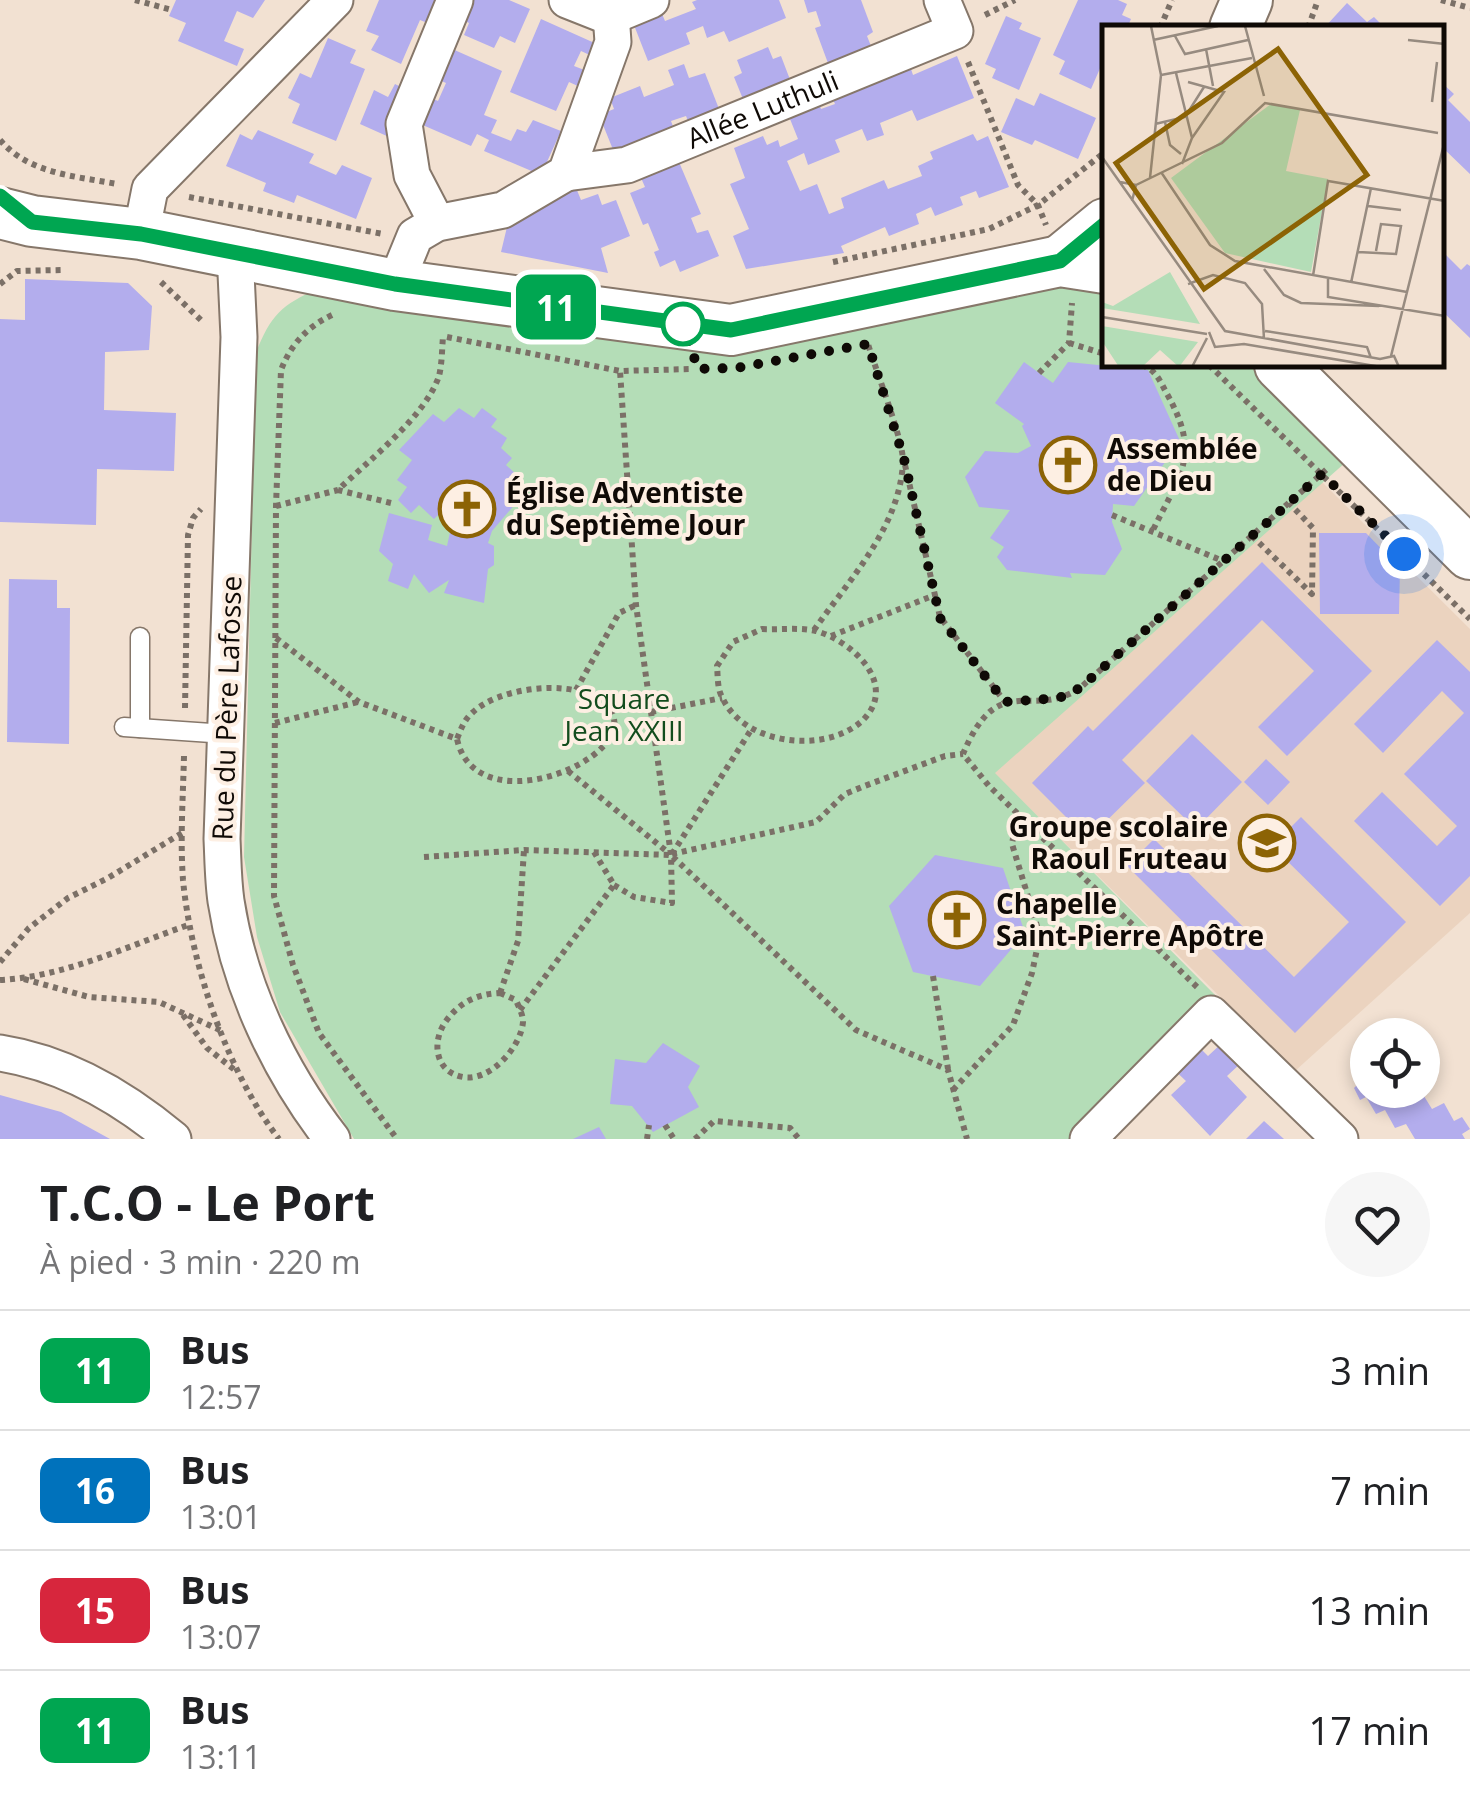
<!DOCTYPE html>
<html lang="fr">
<head>
<meta charset="utf-8">
<style>
  body { margin:0; font-family:"Open Sans",sans-serif; background:#f6f6f6; color:#202124; height:100vh; display:flex; flex-direction:column; font-size:38px; white-space:nowrap }
  * { box-sizing:border-box; margin:0 }
  p { font-size:32px; color:#757577 }
  .icon { flex:none; width:55px; height:55px; fill:none; stroke:currentColor; stroke-width:2; stroke-linecap:round; stroke-linejoin:round }
  .map { position:relative; height:1139px; overflow:hidden }
  .panel { display:flex; flex-direction:column; background:#fff; flex:1 }
  .panel>* { flex:none }
  .badge { padding:0 20px; border-radius:15px; font-size:35px; line-height:65px }
  .controls { position:absolute; left:1350px; top:1018px; display:grid; gap:20px }
  .controls a { display:grid; place-items:center; width:90px; height:90px; border-radius:50%; background:#fff; box-shadow:0 5px 15px #0003; font-size:50px }
  .you { position:absolute; width:50px; height:50px; margin:-25px; border:8px solid #fff; border-radius:50%; background:#1a73e8; box-shadow:0 0 0 15px #1a73e833 }
  .map>.badge { position:absolute; translate:-50% -50%; box-shadow:0 0 0 5px #fff }
  .round { display:grid; place-items:center; flex:none; width:105px; height:105px; border-radius:52px; background:#f6f6f6 }
  .summary { display:flex; align-items:center; justify-content:space-between; height:170px; padding:0 40px }
  h1 { font-size:48px; font-weight:700; line-height:75px }
  ul { padding:0; list-style:none }
  li { display:flex; align-items:center; gap:30px; height:120px; padding:0 40px; border-top:2px solid #e0e0e0 }
  li div { flex:1 }
  li b { display:block; font-size:38px }
  li em { font-style:normal }
  li .badge { min-width:110px; font-weight:700; text-align:center }
  .map>svg:first-child { display:block }
  .built { fill:#ebd3bf }
  .green { fill:#b4ddb7 }
  .building { fill:#b3aded }
  .lines { fill:none; stroke-linecap:round; stroke-linejoin:round }
  .lane-casing { stroke:#86776a; stroke-width:21 }
  .street-casing { stroke:#86776a; stroke-width:39 }
  .secondary-casing { stroke:#86776a; stroke-width:54 }
  .path { stroke:#7b7067; stroke-width:6; stroke-dasharray:5 5; stroke-linecap:butt }
  .lane { stroke:#fff; stroke-width:18 }
  .street { stroke:#fff; stroke-width:35 }
  .secondary { stroke:#fff; stroke-width:50 }
  .line-casing { stroke:#fff; stroke-width:22 }
  .line { stroke:#00a651; stroke-width:15 }
  .walk { stroke:#0f0a06; stroke-width:10; stroke-dasharray:0 18 }
  .stop-dot { fill:#fff; stroke:#00a651; stroke-width:5 }
  .labels { text-anchor:middle; stroke-width:8; stroke-linejoin:round; paint-order:stroke }
  .street-label { font-size:28px; fill:#0f0a06; stroke:#fdefe3 }
  .poi-label { font-size:28px; font-weight:bold; fill:#0f0a06; stroke:#fdefe3; text-anchor:start }
  .park-label { font-size:28px; fill:#124c1d; stroke:#fdefe3 }
  .inset-road { fill:none; stroke:#978b80; stroke-width:2.5 }
  .view { fill:#8c6305; fill-opacity:0.15; stroke:#8c6305; stroke-width:5 }
  .inset-edge { fill:none; stroke:#0f0a06; stroke-width:5 }
</style>
</head>
<body>
<div class="map">
<svg width="1470" height="1139" viewBox="0 0 1470 1139">
  <rect width="100%" height="100%" fill="#f2e1d2"/>
  <polygon class="built" points="1322,482 1470,629 1470,913 1295,1071 994,773"/>
  <path class="green" d="M 1105,273 L 1105,365 L 1249,365 L 1346,462 L 995,773 L 1217,997 L 1073,1139 L 354,1139 L 280,1012 L 257,937 L 244,857 L 256,353 C 270,316 282,304 318,289 L 709,348 Z"/>
  <g class="building">
    <polygon points="176,0 265,0 253,18 237,11 224,41 244,49 237,66 178,41 186,23 169,16"/>
    <polygon points="379,0 446,0 435,26 420,20 401,64 371,50 379,36 366,31"/>
    <polygon points="467,0 509,0 530,9 515,43 500,36 494,48 464,35 469,23 459,18"/>
    <polygon points="697,0 779,0 786,18 729,42 724,31 707,38 703,26 686,33 690,44 648,61 632,20 660,9 665,21 696,9 692,2"/>
    <polygon points="804,0 861,0 873,32 867,36 875,56 832,74 815,28 821,26 816,11 808,13"/>
    <polygon points="1078,0 1118,0 1127,4 1122,15 1131,19 1127,28 1105,28 1105,57 1091,89 1059,74 1065,61 1053,55"/>
    <polygon points="1347,3 1367,22 1374,17 1385,28 1324,28"/>
    <polygon points="1006,16 1022,23 1019,29 1041,38 1019,90 992,78 996,69 985,64"/>
    <polygon points="541,19 599,45 594,57 581,51 574,66 587,71 580,87 569,82 556,111 510,92"/>
    <polygon points="328,38 356,50 350,63 365,69 336,141 292,123 300,104 288,98 300,73 311,78"/>
    <polygon points="768,47 773,59 781,56 794,90 747,109 734,77 742,73 737,60"/>
    <polygon points="450,48 502,71 484,115 497,120 491,133 511,141 517,129 526,132 533,120 561,131 541,175 484,151 489,140 477,134 471,146 418,123 429,97 438,101 446,83 437,79"/>
    <polygon points="957,56 974,98 917,121 912,110 880,123 884,135 867,141 862,129 835,140 840,152 808,165 804,153 787,161 800,191 817,184 829,214 844,208 841,198 884,180 888,189 922,176 918,166 933,159 930,152 973,134 977,141 988,136 1009,187 979,198 976,191 960,197 963,205 935,216 931,207 916,214 919,224 889,236 885,227 841,246 844,253 746,269 733,236 749,229 730,184 745,178 734,148 763,136 767,145 778,140 780,147 798,139 788,114 819,103 821,109 835,104 832,97 910,66 913,75"/>
    <polygon points="684,64 689,78 705,73 721,114 690,126 686,116 671,121 675,132 616,157 599,115 614,109 610,98 640,86 644,97 674,85 668,70"/>
    <polygon points="1442,83 1454,94 1448,100 1470,122 1470,174 1442,147"/>
    <polygon points="395,84 409,91 389,137 360,124 374,90 388,97"/>
    <polygon points="1040,93 1096,118 1078,159 1035,140 1032,145 1001,132 1016,98 1034,106"/>
    <polygon points="258,130 314,154 309,163 336,175 342,165 372,178 356,219 297,195 294,203 263,191 266,183 226,166 240,134 252,140"/>
    <polygon points="676,155 701,214 691,218 697,233 708,230 719,256 680,272 675,260 660,267 654,252 659,250 648,223 643,225 630,193 645,187 638,171"/>
    <polygon points="574,183 581,200 598,194 602,205 616,200 630,236 601,248 608,273 501,252 507,227"/>
    <polygon points="1442,251 1461,270 1467,264 1470,266 1470,338 1442,311"/>
    <polygon points="25,279 128,283 152,306 149,350 105,352 104,410 176,413 174,471 97,469 96,525 0,522 0,319 25,320"/>
    <polygon points="1024,362 1053,383 1068,362 1148,370 1180,441 1134,506 1113,504 1112,522 1122,549 1105,575 1070,573 1072,578 1007,570 997,557 1004,547 990,538 1010,510 979,507 965,477 985,451 1018,453 1031,446 1022,426 1024,424 995,403"/>
    <polygon points="459,408 474,418 482,408 497,419 491,427 507,438 501,448 512,458 506,465 517,475 509,484 523,495 492,531 488,543 494,546 494,565 488,569 484,603 444,593 449,580 429,593 414,574 408,589 388,581 393,564 379,551 389,513 432,525 428,540 447,546 452,523 440,513 434,519 419,505 411,513 398,500 407,487 397,480 412,460 399,450 433,414 444,422"/>
    <polygon points="1319,533 1366,533 1400,568 1399,614 1320,614"/>
    <polygon points="1262,562 1372,671 1287,756 1258,727 1314,671 1262,620 1122,760 1145,783 1088,839 1032,783 1088,726 1093,731"/>
    <polygon points="9,579 57,580 57,608 70,608 69,744 7,742"/>
    <polygon points="1437,640 1470,672 1470,876 1440,906 1354,821 1382,792 1437,846 1457,826 1404,774 1464,713 1442,691 1383,753 1354,724"/>
    <polygon points="1192,734 1242,782 1196,829 1146,781"/>
    <polygon points="1266,759 1290,782 1268,805 1244,782"/>
    <polygon points="1301,817 1406,922 1295,1033 1127,866 1154,839 1294,977 1349,922 1272,846"/>
    <polygon points="935,855 1003,868 1025,933 980,986 913,972 889,906"/>
    <polygon points="663,1043 700,1066 688,1087 699,1107 653,1132 632,1106 610,1104 615,1059 646,1063"/>
    <polygon points="1195,1043 1208,1056 1221,1044 1241,1063 1227,1076 1247,1097 1210,1136 1171,1095 1186,1081 1170,1066"/>
    <polygon points="1368,1074 1368,1090 1413,1090 1416,1095 1422,1093 1432,1109 1444,1103 1454,1121 1462,1117 1470,1129 1462,1134 1465,1139 1415,1139 1406,1124 1395,1128 1385,1110 1376,1114 1366,1097 1360,1100 1354,1088"/>
    <polygon points="0,1095 61,1112 110,1139 0,1139"/>
    <polygon points="1264,1121 1284,1139 1246,1139"/>
    <polygon points="599,1127 606,1139 573,1139"/>
  </g>
  <g class="lines">
    <g class="lane-casing">
      <g id="lane">
        <polyline points="124,727 226,734"/>
        <polyline points="140,728 140,637"/>
      </g>
    </g>
    <g class="street-casing">
      <g id="street">
        <polyline points="567,0 610,17 651,0"/>
        <path id="s1" d="M 566,173 L 627,165 L 955,31 L 942,0"/>
        <polyline points="437,223 412,175 404,124 455,0"/>
        <polyline points="141,234 150,189 335,0"/>
        <path d="M 235,252 L 239,337 L 222,839 C 223,859 223,880 226,901 C 239,986 279,1071 332,1139"/>
        <polyline points="395,285 415,236 437,223 503,210 566,173 613,42 610,0"/>
        <path d="M 0,1053 C 64,1063 124,1098 173,1139"/>
        <polyline points="1088,1139 1211,1014 1340,1139"/>
      </g>
    </g>
    <g class="secondary-casing">
      <g id="secondary">
        <polyline points="1235,28 1247,0"/>
        <polyline points="0,213 32,221 141,234 395,285 731,330 1060,261 1105,268"/>
        <polyline points="1060,261 1105,224"/>
        <polyline points="1280,365 1470,554"/>
      </g>
    </g>
    <g class="path">
      <polyline points="135,0 172,10"/>
      <polyline points="1441,0 1470,8"/>
      <polyline points="985,15 1015,0"/>
      <polyline points="1160,28 1172,0"/>
      <polyline points="1308,28 1318,0"/>
      <polyline points="968,62 1018,185 1038,205 1046,225"/>
      <path d="M 0,140 C 29,174 75,176 117,184"/>
      <polyline points="189,197 383,234"/>
      <polyline points="833,262 989,229 1038,205 1105,152"/>
      <polyline points="161,282 203,322"/>
      <polyline points="0,284 17,271 62,270"/>
      <path d="M 332,315 C 307,327 291,344 281,370 L 276,506 L 274,896 L 293,965 L 319,1033 L 397,1139"/>
      <polyline points="447,337 620,371 691,369"/>
      <polyline points="1069,343 1105,354"/>
      <path d="M 1142,365 C 1156,370 1160,381 1167,394 C 1202,456 1180,474 1152,532"/>
      <polyline points="1209,365 1470,619"/>
      <polyline points="1039,373 1069,343 1072,303"/>
      <polyline points="905,465 940,617 1005,702"/>
      <path d="M 391,503 L 338,490 C 369,460 425,417 439,376 C 442,364 442,349 443,336"/>
      <polyline points="276,506 338,490"/>
      <polyline points="1112,515 1223,561"/>
      <polyline points="1252,536 1312,594 1313,528 1289,503"/>
      <path d="M 762,629 C 779,630 799,627 816,631 C 852,641 899,684 863,720 C 826,755 743,745 722,697 C 717,688 718,676 717,666 L 733,642 Z"/>
      <path d="M 814,630 C 849,580 900,527 903,462 C 904,442 875,368 868,344"/>
      <polyline points="831,636 935,595"/>
      <path d="M 276,638 L 359,702 L 457,739 C 478,835 676,743 595,697 C 563,680 498,688 472,713 C 464,720 461,729 457,739"/>
      <polyline points="576,690 619,613 636,605"/>
      <polyline points="185,708 188,535 193,518 201,509"/>
      <polyline points="651,712 722,698"/>
      <polyline points="275,723 358,702"/>
      <path d="M 184,756 C 183,797 180,839 183,880 C 191,964 227,1072 279,1139"/>
      <polyline points="568,771 670,854"/>
      <polyline points="672,854 816,822 845,794 862,787 945,756 963,754"/>
      <polyline points="672,854 751,730"/>
      <polyline points="424,857 524,850 671,855 856,1030 948,1070 967,1139"/>
      <polyline points="614,885 634,897 672,903 671,855 636,605 620,371"/>
      <polyline points="0,962 29,928 68,898 108,878 182,833"/>
      <polyline points="933,976 948,1069"/>
      <polyline points="24,979 89,997 159,1002 222,1031"/>
      <path d="M 0,980 C 65,977 130,945 191,924"/>
      <path d="M 1197,987 L 989,786 L 963,754 C 999,668 1031,721 1080,688 L 1327,469"/>
      <path d="M 500,993 L 516,1000 C 519,1008 523,1014 523,1022 C 521,1047 490,1082 463,1077 C 435,1072 431,1042 446,1021 C 460,1002 477,994 500,993 Z"/>
      <polyline points="500,993 518,941 524,850"/>
      <polyline points="520,1010 614,885 594,852"/>
      <polyline points="183,1015 207,1048 236,1071"/>
      <polyline points="953,1090 1013,1025 1032,973 1037,949 1037,926 1012,844 1014,833 1023,820"/>
      <polyline points="665,1125 674,1139"/>
      <polyline points="647,1139 649,1125"/>
      <polyline points="695,1139 714,1121 790,1128 799,1139"/>
    </g>
    <use href="#lane" class="lane"/>
    <use href="#street" class="street"/>
    <use href="#secondary" class="secondary"/>
  </g>
  <g class="lines">
    <g class="line-casing">
      <polyline id="line" points="0,196 32,222 141,234 395,284 731,330 1060,261 1105,224"/>
    </g>
    <use href="#line" class="line"/>
    <polyline class="walk" points="683,324 698,369 736,368 868,344 904,459 940,618 1005,702 1059,698 1080,688 1322,474 1404,554"/>
  </g>
  <defs>
    <g id="church-ring" transform="scale(2.875)"><circle r="9.5" fill="#fdefe3" stroke="#8c6305" stroke-width="1.5"/><path d="M-1.2-6h2.4v3.5h3.3v2.4h-3.3V6h-2.4V-.1h-3.3v-2.4h3.3Z" fill="#8c6305"/></g>
    <g id="school-ring" transform="scale(2.875)"><circle r="9.5" fill="#fdefe3" stroke="#8c6305" stroke-width="1.5"/><path d="M0-5L7-2L0 1L-7-2ZM-4 1L0 2.5L4 1V4Q0 6-4 4Z" fill="#8c6305"/></g>
  </defs>
  <g fill-rule="evenodd">
    <use href="#church-ring" x="1068" y="465"/>
    <use href="#church-ring" x="467" y="509"/>
    <use href="#school-ring" x="1267" y="843"/>
    <use href="#church-ring" x="957" y="920"/>
  </g>
  <circle class="stop-dot" cx="683" cy="324" r="20"/>
  <g class="labels">
    <g class="street-label">
      <text dy="10" stroke="none"><textPath href="#s1" startOffset="208">Allée Luthuli</textPath></text>
      <text transform="translate(227 708) rotate(-88)" y="10">Rue du Père Lafosse</text>
    </g>
    <g class="poi-label">
      <text x="1107" y="459">Assemblée<tspan x="1107" dy="32">de Dieu</tspan></text>
      <text x="506" y="503">Église Adventiste<tspan x="506" dy="32">du Septième Jour</tspan></text>
      <text x="1228" y="837" text-anchor="end">Groupe scolaire<tspan x="1228" dy="32">Raoul Fruteau</tspan></text>
      <text x="996" y="914">Chapelle<tspan x="996" dy="32">Saint-Pierre Apôtre</tspan></text>
    </g>
    <g class="park-label">
      <text x="624" y="709">Square<tspan x="624" dy="32">Jean XXIII</tspan></text>
    </g>
  </g>
  <g transform="translate(1102 25)">
    <rect width="342" height="342" fill="#f2e1d2"/>
    <path d="M 169,79 L 198,85 L 184,146 L 226,154 L 209,247 L 123,228 L 69,153 ZM 68,247 L 98,299 L 0,283 L 0,277 L 11,281 ZM 0,301 L 96,317 L 77,342 L 58,325 L 40,342 L 17,342 L 0,316 Z" fill="#b4ddb7"/>
    <path class="inset-road" d="M 143,1 L 162,71M 73,11 L 83,29 L 146,15M 51,15 L 116,1M 306,15 L 343,19M 104,24 L 111,61M 74,48 L 90,113 L 80,139M 59,50 L 150,33M 86,57 L 122,67 L 90,113M 330,77 L 335,37M 63,97 L 68,120 L 79,129M 53,99 L 83,92 L 102,62M 0,132 L 123,306 L 278,334 L 292,331 L 297,342M 59,147 L 108,220 L 133,236 L 305,267M 48,153 L 59,50 L 49,1M 18,157 L 34,160 L 30,176M 32,161 L 120,118 L 163,78 L 336,108M 266,181 L 299,185M 256,227 L 294,229 L 299,201 L 279,199 L 274,226M 162,244 L 182,270 L 199,278 L 277,281M 211,251 L 226,156 L 343,176M 226,254 L 226,272 L 343,291M 249,258 L 269,163M 86,259 L 111,250 L 143,258 L 160,279 L 162,314M 0,292 L 105,309M 163,306 L 265,322 L 269,333M 107,307 L 113,322 L 142,319 L 279,342M 289,331 L 343,115M 90,342 L 105,313"/>
    <path class="view" d="M 176,24 L 265,150 L 102,264 L 14,138 Z"/>
    <rect width="342" height="342" class="inset-edge"/>
  </g>
</svg>
<div class="controls">
<a><svg class="icon" aria-label="locate" viewBox="0 0 24 24"><circle cx="12" cy="12" r="6"/><path d="M12 2v4M12 18v4M2 12h4M18 12h4"/></svg></a>
</div>
<div class="you" style="left:1404px;top:554px"></div>
<b class="badge" style="left:556px;top:307px;background:#00a651;color:#fff">11</b>
</div>
<section class="panel">
<div class="summary"><div><h1>T.C.O - Le Port</h1><p>À pied · 3 min · 220 m</p></div><a class="round"><svg class="icon" aria-label="heart" viewBox="0 0 24 24"><path d="M12 20l-8-8c-3-5 5-10 8-4 3-6 11-1 8 4z"/></svg></a></div>
<ul>
<li><span class="badge" style="background:#00a651;color:#fff">11</span><div><b>Bus</b><p>12:57</p></div><em>3 min</em></li>
<li><span class="badge" style="background:#0072bc;color:#fff">16</span><div><b>Bus</b><p>13:01</p></div><em>7 min</em></li>
<li><span class="badge" style="background:#d7263d;color:#fff">15</span><div><b>Bus</b><p>13:07</p></div><em>13 min</em></li>
<li><span class="badge" style="background:#00a651;color:#fff">11</span><div><b>Bus</b><p>13:11</p></div><em>17 min</em></li>
</ul>
</section>
</body>
</html>
